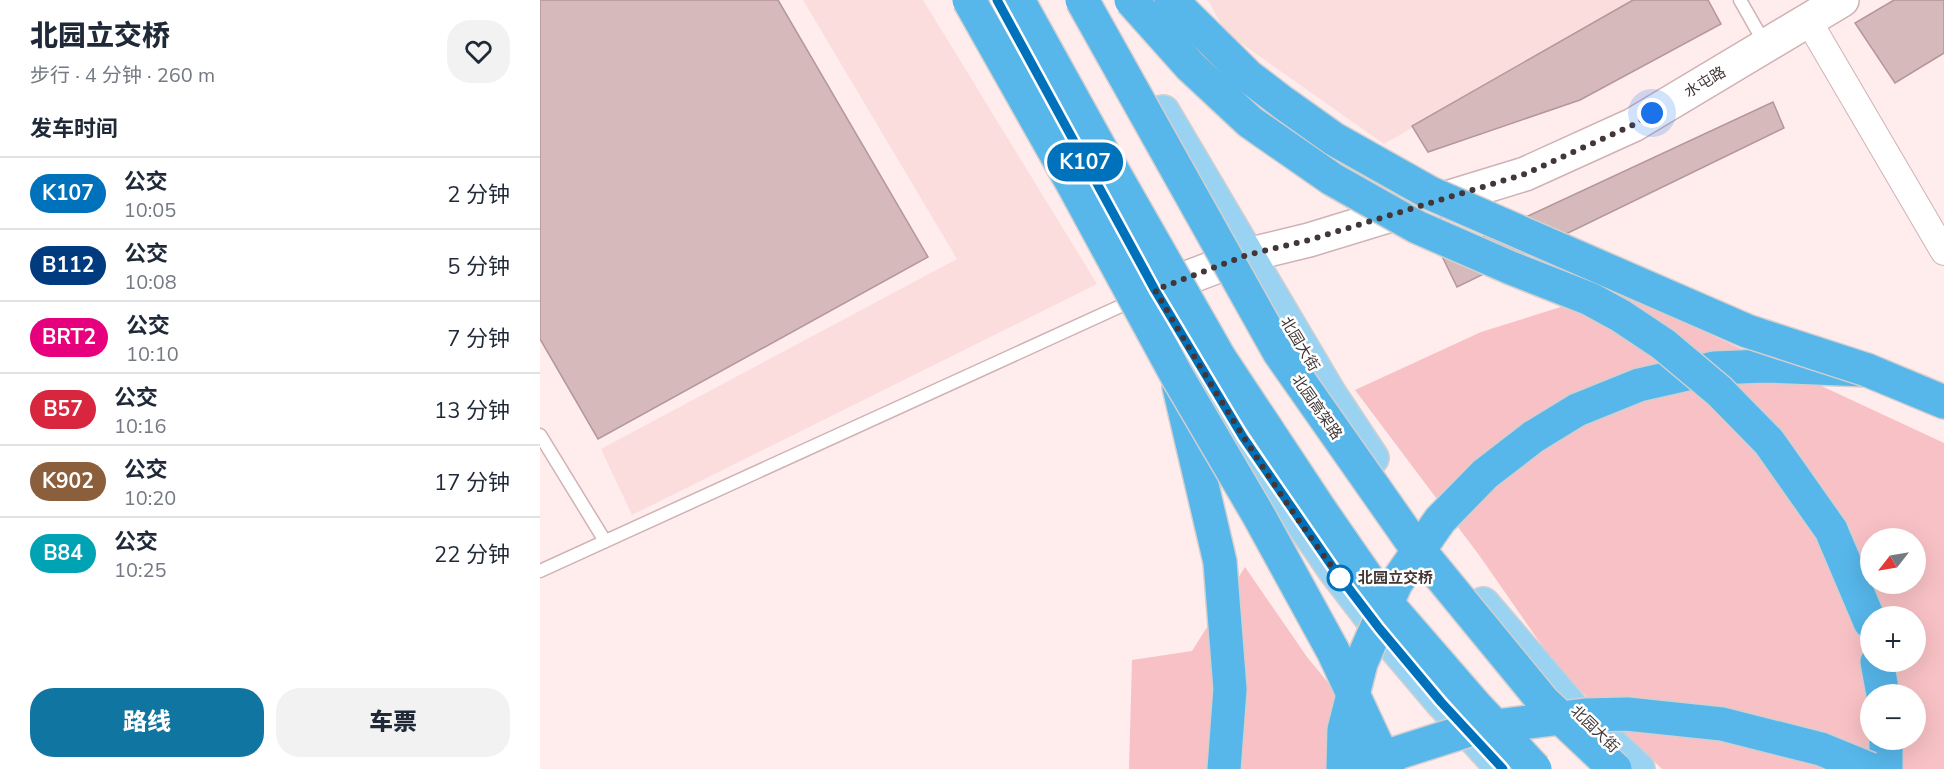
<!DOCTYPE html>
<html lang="zh">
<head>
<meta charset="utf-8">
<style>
  body { margin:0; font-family:"Nunito Sans","Noto Sans SC",sans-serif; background:#f2f2f3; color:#1f2937; height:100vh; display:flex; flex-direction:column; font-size:22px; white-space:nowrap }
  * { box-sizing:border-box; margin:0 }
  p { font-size:20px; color:#747a83 }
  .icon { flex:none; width:33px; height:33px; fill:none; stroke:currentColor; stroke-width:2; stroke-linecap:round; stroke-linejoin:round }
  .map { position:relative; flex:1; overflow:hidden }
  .details { display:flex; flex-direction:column; background:#fff; width:540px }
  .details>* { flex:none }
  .badge { padding:0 12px; border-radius:20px; font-size:21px; line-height:39px }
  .needle { width:39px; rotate:239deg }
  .buttons { position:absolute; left:1320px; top:528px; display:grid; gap:12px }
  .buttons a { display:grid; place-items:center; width:66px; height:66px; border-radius:50%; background:#fff; box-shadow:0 6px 24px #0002; font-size:30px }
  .you { position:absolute; width:30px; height:30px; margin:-15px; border:4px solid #fff; border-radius:50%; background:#1a73e8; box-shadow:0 0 0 9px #1a73e833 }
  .map>.badge { position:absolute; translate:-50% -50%; box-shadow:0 0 0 3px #fff }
  h2 { padding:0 30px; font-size:22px; line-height:54px }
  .round { display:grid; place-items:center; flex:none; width:63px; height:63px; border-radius:24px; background:#f2f2f3 }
  .summary { display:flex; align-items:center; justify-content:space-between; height:102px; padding:0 30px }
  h1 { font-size:28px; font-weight:800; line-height:45px }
  .primary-button { display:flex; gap:12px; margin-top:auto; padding:12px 30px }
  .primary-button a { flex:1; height:69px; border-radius:24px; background:#1175a1; color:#fff; font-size:24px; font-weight:800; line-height:69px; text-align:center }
  .primary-button a+a { background:#f2f2f3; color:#1f2937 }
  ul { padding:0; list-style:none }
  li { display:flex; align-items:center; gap:18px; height:72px; padding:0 30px; border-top:2px solid #e0e1e3 }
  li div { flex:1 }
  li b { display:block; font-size:22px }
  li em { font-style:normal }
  li .badge { min-width:66px; font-weight:700; text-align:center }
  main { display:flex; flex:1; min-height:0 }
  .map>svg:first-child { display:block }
  .built { fill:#fcddde }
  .green { fill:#f8c1c5; fill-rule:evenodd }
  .building { fill:#d6b9ba; stroke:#b49799; stroke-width:1.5 }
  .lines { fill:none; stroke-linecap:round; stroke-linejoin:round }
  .lane-casing { stroke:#d0b2b4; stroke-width:15 }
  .street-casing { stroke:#d0b2b4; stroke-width:28 }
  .secondary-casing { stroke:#d0b2b4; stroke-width:36 }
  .primary-casing { stroke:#d2cfcf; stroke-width:36 }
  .highway-casing { stroke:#d2cfcf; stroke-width:36 }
  .lane { stroke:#fff; stroke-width:12 }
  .street { stroke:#fff; stroke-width:26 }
  .secondary { stroke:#fff; stroke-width:33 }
  .primary { stroke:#9ad3f2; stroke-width:33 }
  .highway { stroke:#57b6ea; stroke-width:33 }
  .highway-bridge-casing { stroke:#d2cfcf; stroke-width:36; stroke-linecap:butt }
  .highway-bridge { stroke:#57b6ea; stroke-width:33 }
  .line-casing { stroke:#fff; stroke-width:14 }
  .line { stroke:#0072bc; stroke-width:9 }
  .walk { stroke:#423636; stroke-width:6; stroke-dasharray:0 10.8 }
  .stop-dot { fill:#fff; stroke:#0072bc; stroke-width:3 }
  .labels { text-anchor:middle; stroke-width:5; stroke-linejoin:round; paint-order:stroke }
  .street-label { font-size:15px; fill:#423636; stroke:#fff }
  .stop-label { font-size:15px; font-weight:bold; fill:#423636; stroke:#fff; text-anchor:start }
</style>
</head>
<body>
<main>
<section class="details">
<div class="summary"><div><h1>北园立交桥</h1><p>步行 · 4 分钟 · 260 m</p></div><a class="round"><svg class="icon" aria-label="heart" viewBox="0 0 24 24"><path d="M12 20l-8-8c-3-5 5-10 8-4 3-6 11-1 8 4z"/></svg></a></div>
<h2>发车时间</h2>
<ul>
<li><span class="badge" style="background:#0072bc;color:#fff">K107</span><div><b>公交</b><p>10:05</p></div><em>2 分钟</em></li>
<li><span class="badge" style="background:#003b80;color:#fff">B112</span><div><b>公交</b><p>10:08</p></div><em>5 分钟</em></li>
<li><span class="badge" style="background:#e6007e;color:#fff">BRT2</span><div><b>公交</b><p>10:10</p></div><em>7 分钟</em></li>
<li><span class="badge" style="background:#d7263d;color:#fff">B57</span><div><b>公交</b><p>10:16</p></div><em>13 分钟</em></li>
<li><span class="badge" style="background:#8b5e3c;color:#fff">K902</span><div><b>公交</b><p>10:20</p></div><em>17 分钟</em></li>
<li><span class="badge" style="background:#00a3b4;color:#fff">B84</span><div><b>公交</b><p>10:25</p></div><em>22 分钟</em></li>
</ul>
<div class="primary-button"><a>路线</a><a>车票</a></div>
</section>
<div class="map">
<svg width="1404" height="769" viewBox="0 0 1404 769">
  <rect width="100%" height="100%" fill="#ffeced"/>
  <g class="built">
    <polygon points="263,0 383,0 557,284 92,515 61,449 417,259"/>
    <polygon points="668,0 1093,0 844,144 685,32"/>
  </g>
  <g class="green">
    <path d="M 1075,290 L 1404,443 L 1404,769 L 1122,769 L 1019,670 L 939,555 L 815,390 L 941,332 ZM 1330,538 L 1376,538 L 1376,584 L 1330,584 ZM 1330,616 L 1376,616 L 1376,662 L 1330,662 ZM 1330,694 L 1376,694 L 1376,740 L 1330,740 Z"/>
    <polygon points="705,567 767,657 859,769 589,769 592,660 652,651"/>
  </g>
  <g class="building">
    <polygon points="0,0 238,0 388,257 58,439 0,339"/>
    <polygon points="1093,0 1168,0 1181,24 1040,100 888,152 872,126"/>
    <polygon points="1354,0 1404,0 1404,53 1355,83 1315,23"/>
    <polygon points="1233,102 1244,128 917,287 902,256"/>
  </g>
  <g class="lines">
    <g class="lane-casing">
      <g id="lane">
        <polyline points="1200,0 1225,44"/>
        <polyline points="0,435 65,541"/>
        <polyline points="0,571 594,300"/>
      </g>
    </g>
    <g class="street-casing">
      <polyline id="street" points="1268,20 1404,252"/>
    </g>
    <g class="secondary-casing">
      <polyline id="secondary" points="615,290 707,255 769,240 985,174 1093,125 1302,0"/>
    </g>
    <g class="primary-casing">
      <g id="primary">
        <polyline points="457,0 615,290 691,419 794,569 839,628 901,701 963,769"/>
        <polyline points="623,112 789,393 832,458"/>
        <polyline points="943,604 1032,708 1098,769"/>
      </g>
    </g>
    <g class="highway-casing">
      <g id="highway">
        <polyline points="639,387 680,562 690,689 684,769"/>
        <polyline points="993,437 1037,410 1099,385 1174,368 1225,366 1327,370 1404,402"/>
        <polyline points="1291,530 1330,622"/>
        <polyline points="1337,662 1343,694"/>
        <polyline points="1346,769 1346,740"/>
      </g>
    </g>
    <use href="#lane" class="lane"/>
    <use href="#street" class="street"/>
    <use href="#secondary" class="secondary"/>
    <use href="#primary" class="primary"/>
    <use href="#highway" class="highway"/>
    <g class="highway-bridge-casing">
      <g id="highway-bridge">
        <polyline points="429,0 535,188 637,376 719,516 793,651 848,769"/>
        <polyline points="478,0 566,159 679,357 781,511 837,592 936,706 995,769"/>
        <polyline points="542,0 739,352 870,539 1003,701 1075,769"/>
        <polyline points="591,0 650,66 710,122 792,179 877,227 971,268 1050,299 1081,316 1123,344 1179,391 1229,442 1291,530"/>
        <polyline points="631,0 708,76 742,102 794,139 890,193 1207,331 1327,370"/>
        <polyline points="803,769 804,730 821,663 856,583 900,520 945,474 993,437"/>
        <polyline points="814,769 829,762 932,729 1045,715 1087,714 1182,724 1281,749 1330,769"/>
      </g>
    </g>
    <use href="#highway-bridge" class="highway-bridge"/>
  </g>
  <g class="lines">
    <g class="line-casing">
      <polyline id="line" points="457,0 615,290 703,437 794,569 839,628 901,702 963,769"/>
    </g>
    <use href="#line" class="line"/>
    <path class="walk" d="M 800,578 L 805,584 C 734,491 674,391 615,290 L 707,255 L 769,240 L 985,174 L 1093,125 L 1112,113"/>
  </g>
  <circle class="stop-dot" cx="800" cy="578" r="12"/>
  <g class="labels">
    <g class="street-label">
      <text transform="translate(1165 82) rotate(-31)" y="5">水屯路</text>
      <text transform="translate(760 344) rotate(59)" y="5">北园大街</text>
      <text transform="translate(777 407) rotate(55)" y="5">北园高架路</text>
      <text transform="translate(1055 729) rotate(44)" y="5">北园大街</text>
    </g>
    <g class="stop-label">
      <text x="818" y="583">北园立交桥</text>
    </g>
  </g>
</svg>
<div class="buttons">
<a><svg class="needle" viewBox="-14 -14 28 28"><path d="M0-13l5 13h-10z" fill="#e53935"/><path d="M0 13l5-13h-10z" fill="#747a83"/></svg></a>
<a>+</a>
<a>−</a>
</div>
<div class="you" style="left:1112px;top:113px"></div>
<b class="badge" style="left:545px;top:162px;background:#0072bc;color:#fff">K107</b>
</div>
</main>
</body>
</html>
